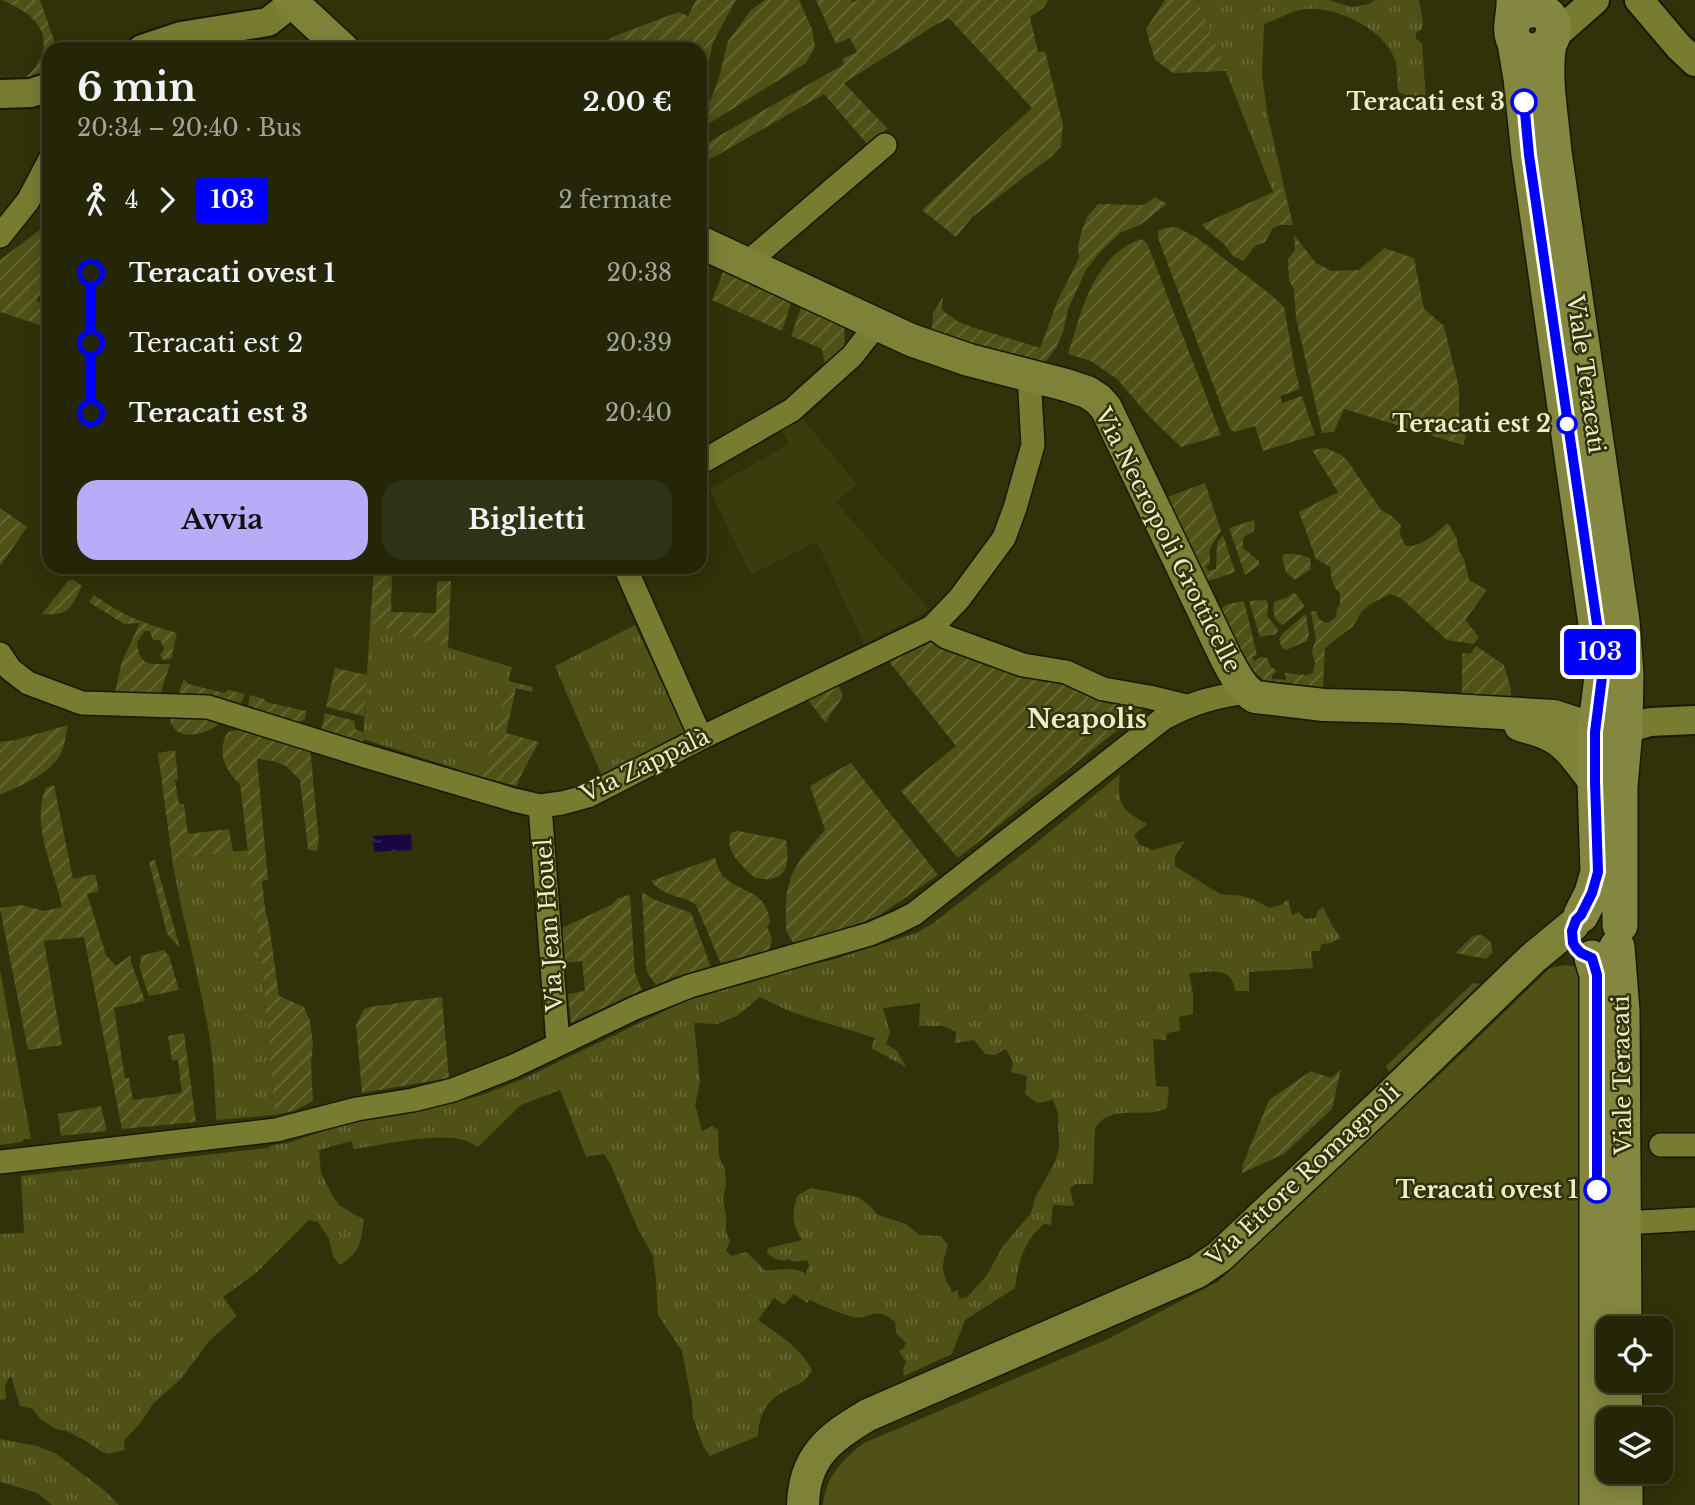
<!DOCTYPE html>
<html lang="it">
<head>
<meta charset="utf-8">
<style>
  body { margin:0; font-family:"Libre Baskerville",serif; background:#303215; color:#f1f3f6; height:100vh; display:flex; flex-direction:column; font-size:26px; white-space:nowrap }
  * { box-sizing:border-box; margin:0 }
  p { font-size:23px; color:#a3a59b }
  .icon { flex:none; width:38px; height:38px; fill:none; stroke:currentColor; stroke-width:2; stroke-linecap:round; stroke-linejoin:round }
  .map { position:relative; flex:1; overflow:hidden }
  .sheet { position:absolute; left:42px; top:42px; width:665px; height:532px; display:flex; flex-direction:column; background:#242607; border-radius:21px; box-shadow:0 4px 18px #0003,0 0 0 2px #414328 }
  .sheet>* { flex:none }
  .badge { padding:0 14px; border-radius:5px; font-size:24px; line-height:46px }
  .tools { position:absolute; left:1596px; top:1316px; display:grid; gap:14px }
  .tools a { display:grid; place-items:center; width:77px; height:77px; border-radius:14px; background:#242607; box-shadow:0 4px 18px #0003,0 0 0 2px #414328; font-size:35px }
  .map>.badge { position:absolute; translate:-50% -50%; box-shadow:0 0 0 4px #fff }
  .legs { display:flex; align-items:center; gap:10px; height:77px; padding:0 35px; font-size:23px }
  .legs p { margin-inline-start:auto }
  .head { display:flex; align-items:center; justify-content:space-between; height:119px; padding:0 35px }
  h1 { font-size:38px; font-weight:700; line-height:52px }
  .cta { display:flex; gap:14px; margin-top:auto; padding:14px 35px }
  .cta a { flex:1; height:80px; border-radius:21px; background:#b8abf7; color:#111; font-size:28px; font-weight:700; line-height:80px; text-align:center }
  .cta a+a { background:#303215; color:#f1f3f6 }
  ul { padding:0 35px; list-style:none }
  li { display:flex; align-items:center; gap:24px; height:70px; font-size:26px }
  li i { display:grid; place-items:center; width:10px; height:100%; margin:0 9px; background:currentColor }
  li i::after { content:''; width:18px; height:18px; margin:-9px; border:5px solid; border-radius:50%; background:#242607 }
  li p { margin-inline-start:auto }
  li:first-child i { background:linear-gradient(#0000 50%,currentColor 0) }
  li:last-child i { background:linear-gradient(currentColor 50%,#0000 0) }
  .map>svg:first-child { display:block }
  .built { fill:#3a3c0e }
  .grass { fill:url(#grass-tufts); fill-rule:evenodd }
  .garden { fill:url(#garden-furrows) }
  .pitch { fill:#4f5117 }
  .water { fill:url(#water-ripples) }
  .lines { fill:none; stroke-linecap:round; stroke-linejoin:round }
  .minor-casing { stroke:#181903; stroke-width:26 }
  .tertiary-casing { stroke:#181903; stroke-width:32 }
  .secondary-casing { stroke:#181903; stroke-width:35 }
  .primary-casing { stroke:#181903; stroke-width:38 }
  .minor { stroke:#787c31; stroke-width:23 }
  .tertiary { stroke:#787c31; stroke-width:28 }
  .secondary { stroke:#7e8238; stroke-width:32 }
  .primary { stroke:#83873f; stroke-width:35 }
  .line-1-casing { stroke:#fff; stroke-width:16 }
  .line-1 { stroke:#00f; stroke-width:10 }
  .stop-1-dot { fill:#fff; stroke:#00f; stroke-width:3.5 }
  .labels { text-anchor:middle; stroke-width:5; stroke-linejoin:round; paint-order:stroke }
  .stop-label { font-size:23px; font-weight:bold; fill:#ebefc9; stroke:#303209; text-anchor:end }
  .street-label { font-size:23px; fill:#ebefc9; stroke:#303209 }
  .quarter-label { font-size:26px; font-weight:bold; fill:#ebefc9; stroke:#303209 }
</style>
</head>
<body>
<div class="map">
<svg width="1695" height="1505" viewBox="0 0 1695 1505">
  <defs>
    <pattern id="grass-tufts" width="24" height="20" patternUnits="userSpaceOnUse" patternTransform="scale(1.75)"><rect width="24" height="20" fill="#4f5117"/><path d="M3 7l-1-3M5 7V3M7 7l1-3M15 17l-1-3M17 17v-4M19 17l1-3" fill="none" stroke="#686a37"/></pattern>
    <pattern id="garden-furrows" width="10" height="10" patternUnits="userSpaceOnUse" patternTransform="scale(1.75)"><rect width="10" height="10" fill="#4f5117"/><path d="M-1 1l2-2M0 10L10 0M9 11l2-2" fill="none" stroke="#686a37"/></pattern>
    <pattern id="water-ripples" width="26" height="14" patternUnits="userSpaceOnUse" patternTransform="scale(1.75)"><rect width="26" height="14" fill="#1c0543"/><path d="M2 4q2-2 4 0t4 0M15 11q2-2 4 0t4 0" fill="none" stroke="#3d2a5d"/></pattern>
  </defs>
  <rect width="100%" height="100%" fill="#303209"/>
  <polygon class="built" points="802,418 857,484 836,502 929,609 921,615 864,644 817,542 751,575 709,489 789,444 782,430"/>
  <g class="grass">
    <path d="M 1198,0 L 1328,0 L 1352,7 L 1369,4 L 1375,0 L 1419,0 L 1423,22 L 1422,29 L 1416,33 L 1416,39 L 1422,43 L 1426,100 L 1424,102 L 1398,92 C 1397,82 1398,69 1395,60 C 1384,28 1331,3 1300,10 C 1287,13 1277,20 1264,24 L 1262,74 L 1267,112 L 1284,187 L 1273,192 Z"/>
    <polygon points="370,624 512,667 482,777 363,739"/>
    <polygon points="635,625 685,733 602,776 555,666"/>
    <path d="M 1120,774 C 1117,804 1121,810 1147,824 L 1134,835 L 1140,845 L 1153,850 L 1185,841 L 1175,856 L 1175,866 L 1220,894 L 1242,896 L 1255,900 L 1269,908 L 1281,905 L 1288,899 L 1292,915 L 1299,912 L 1305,919 L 1316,918 L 1317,912 L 1323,907 L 1333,927 L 1341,938 L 1331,943 L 1321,944 L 1320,951 L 1311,951 L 1313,968 L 1249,972 L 1249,991 L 1235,991 C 1233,965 1209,972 1189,973 L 1193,993 L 1193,1014 L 1179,1017 L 1180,1031 L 1167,1033 L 1166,1040 L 1153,1039 L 1156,1086 L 1169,1087 L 1167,1108 C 1145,1120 1109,1102 1095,1129 L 1093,1184 L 1076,1184 L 1070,1188 L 1074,1206 L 1053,1205 L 1051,1225 L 1044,1224 C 1024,1240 1018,1263 1015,1288 L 965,1320 L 952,1354 L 904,1376 L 903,1369 L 906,1362 L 899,1351 L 904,1348 L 906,1343 L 896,1333 L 895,1322 C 873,1304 871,1321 853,1317 C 838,1313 823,1306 810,1300 L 807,1303 L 794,1294 L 784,1305 L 774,1298 L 758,1320 C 778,1334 800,1347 812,1370 C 805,1384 799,1383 786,1390 C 766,1402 759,1413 758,1436 L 710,1456 L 703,1446 L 693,1418 L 692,1403 L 682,1351 L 658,1315 L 656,1279 L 653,1256 L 637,1227 L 611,1165 L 604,1154 L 586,1157 L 560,1090 L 521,1105 L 478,1147 C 474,1145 468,1141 463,1140 C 440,1132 381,1145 354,1149 L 351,1141 L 319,1150 L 321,1173 L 332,1195 L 339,1205 L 364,1220 C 360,1244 361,1252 340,1265 L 333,1256 L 329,1239 L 318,1222 L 309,1220 L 256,1273 L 223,1297 L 237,1316 L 209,1341 L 181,1379 L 153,1404 L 141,1422 L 124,1441 L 125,1450 L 109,1454 L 102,1452 L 88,1442 L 67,1431 L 56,1429 L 40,1419 L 33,1409 L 20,1406 L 11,1376 L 5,1385 L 6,1399 L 0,1400 L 0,1234 L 24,1233 L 21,1176 L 268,1148 L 272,1145 L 288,1143 L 341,1125 L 377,1117 L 453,1103 L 482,1095 L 523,1079 L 700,994 L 722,986 L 835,959 L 916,933 L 932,924 L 1035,844 ZM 760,997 L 791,1012 L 875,1038 L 871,1048 L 906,1067 L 897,1051 L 886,1044 L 890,1032 L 883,1008 L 920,1003 L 919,1026 L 943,1026 L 956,1032 L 955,1043 L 974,1040 L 985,1054 L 995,1055 L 1006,1049 L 1013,1062 L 1011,1072 L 1027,1076 L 1025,1094 L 1037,1103 L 1053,1100 L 1058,1113 L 1059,1147 L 1056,1160 L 1035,1198 L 1031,1213 L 1003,1246 L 987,1275 L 967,1297 L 959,1299 L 958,1290 L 952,1292 C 941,1272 941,1267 948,1245 L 941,1236 L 919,1235 L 906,1224 L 878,1215 L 870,1206 L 858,1197 L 811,1188 L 797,1196 C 792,1215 791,1222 802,1240 L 768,1248 L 767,1253 L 775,1259 L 785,1261 L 788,1259 L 794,1262 L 807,1260 L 809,1264 L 806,1274 C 796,1266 779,1270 766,1271 L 746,1252 L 732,1256 L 726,1251 L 730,1241 L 726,1232 L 726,1216 L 723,1199 L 726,1184 L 725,1170 L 719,1157 L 718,1130 L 712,1126 L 702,1131 L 695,1105 L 700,1082 L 694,1023 L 717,1024 L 737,1016 Z"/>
    <path d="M 248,850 L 263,980 L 275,1115 L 216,1120 C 215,1086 213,1051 206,1018 C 196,964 181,913 172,859 Z"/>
    <polygon points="0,970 31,1139 24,1139 22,1142 0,1145"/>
    <polygon points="0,1439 37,1446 55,1453 104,1490 119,1505 52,1505 38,1493 0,1482"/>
  </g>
  <g class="garden">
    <path d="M 2,0 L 40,0 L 57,49 L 49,49 L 49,70 L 22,80 C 43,65 54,38 31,17 C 23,10 12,5 2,0 Z"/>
    <polygon points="696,0 736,0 713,42 708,66 700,86 700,49 604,49 610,38 678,12 688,16"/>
    <polygon points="765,0 799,0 812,29 815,47 806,63 700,129 700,113 710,101 719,78 728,41 751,10"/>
    <polygon points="816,0 851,0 852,2 858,0 1048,0 1044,7 1030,17 1038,52 1045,51 1063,125 1061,146 1052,156 972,217 956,237 922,210 1032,108 949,18 937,24 844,83 887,128 868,145 824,94 700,165 700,147 844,64 842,59 857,52 850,38 836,44"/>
    <polygon points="1165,0 1198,0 1226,71 1173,73 1155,60 1146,29"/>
    <polygon points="1284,187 1293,225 1280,225 1273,228 1265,242 1255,246 1243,261 1233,256 1224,244 1201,225"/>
    <polygon points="1155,197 1167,204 1140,225 1120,233 1099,253 1086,270 1068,309 1063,332 1056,348 1045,362 966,342 932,330 933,313 943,297 942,310 957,321 972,327 1040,348 1057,302 1079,258 1078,245 1083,227 1088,216 1098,204 1144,205"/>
    <polygon points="49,223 49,278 37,301 49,307 49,328 0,312 0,260"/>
    <polygon points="1176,227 1196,237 1270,294 1284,307 1295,369 1300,389 1280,396 1282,403 1302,396 1315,435 1263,451 1255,426 1235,432 1230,429 1158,238 1158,231 1165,228"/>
    <polygon points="1294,235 1316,263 1332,271 1359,270 1384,248 1414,258 1424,309 1444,326 1459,388 1459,419 1466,437 1463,445 1344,409 1334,432 1322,433 1296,318 1294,290 1289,280 1288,259 1295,250"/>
    <path d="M 1141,239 L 1147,243 L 1221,435 L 1181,447 L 1149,416 L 1117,379 L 1091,361 L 1068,354 C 1082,311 1092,257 1141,239 Z"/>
    <polygon points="724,270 792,300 782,331 712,300"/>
    <path d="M 802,305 L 844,325 C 846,352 845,349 825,366 L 822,349 L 791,336 Z"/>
    <path d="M 1325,448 L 1340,454 L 1347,460 L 1381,510 L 1392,516 L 1401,525 L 1400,535 L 1406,546 C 1423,547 1435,533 1448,523 L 1457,539 L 1459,551 L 1464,559 L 1469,580 L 1487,590 L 1465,620 L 1479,637 L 1473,644 L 1447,640 L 1401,598 L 1390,594 L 1372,603 L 1362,611 L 1353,626 L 1325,648 L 1323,687 C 1309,686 1279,686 1268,682 C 1247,674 1230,628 1221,609 L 1227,604 L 1244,601 L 1257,655 L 1252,657 L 1255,661 L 1260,657 L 1267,658 L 1271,667 L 1277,671 L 1272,675 L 1272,679 L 1286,680 L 1285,673 C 1295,673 1305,677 1313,673 L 1315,663 L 1312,651 L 1316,639 L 1311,612 L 1316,611 C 1318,619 1321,622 1328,623 L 1336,617 L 1337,608 L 1340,605 L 1340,593 C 1331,587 1332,577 1330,567 L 1316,559 L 1299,512 L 1338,492 L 1312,450 Z"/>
    <polygon points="1205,483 1221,531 1210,548 1210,563 1206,566 1208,571 1216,569 1217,543 1223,535 1235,572 1215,579 1207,581 1165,498"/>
    <polygon points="0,508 27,527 0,566"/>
    <path d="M 1254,520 C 1257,535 1252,530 1243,538 L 1243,548 L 1259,561 L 1259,565 L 1245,575 L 1229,528 Z"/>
    <polygon points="1284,554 1296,554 1310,558 1311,569 1295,580 1286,572 1282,558"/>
    <polygon points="374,567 392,567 391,612 436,613 437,582 451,581 448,648 370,624"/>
    <path d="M 69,580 L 74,580 L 82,586 C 71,609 68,616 42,614 Z"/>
    <path d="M 1293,593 L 1296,594 L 1305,607 L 1282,625 C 1273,619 1273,612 1274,602 C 1280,598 1285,601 1293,593 Z"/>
    <path d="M 94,595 C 123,616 143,623 177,633 L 171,659 L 163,660 L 160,655 L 164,649 L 160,640 L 153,640 L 150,631 L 145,631 L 137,642 C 139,667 150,664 170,664 L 161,692 L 168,694 L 161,700 L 114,697 L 122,661 L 140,623 L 124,624 L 89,602 Z"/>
    <polygon points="1266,600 1268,604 1267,616 1278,630 1276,634 1260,637 1249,601"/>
    <polygon points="1304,615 1306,615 1309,634 1307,641 1286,650 1282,648 1279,640 1282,634"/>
    <polygon points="933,641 1150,704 958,858 901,791 956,746 886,658"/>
    <polygon points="1476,646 1504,665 1511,690 1510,699 1462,696 1462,653 1470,654"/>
    <polygon points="335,668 367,675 364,716 326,707"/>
    <polygon points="184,678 188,684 224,693 228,690 245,694 239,708 178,695"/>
    <polygon points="508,681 533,687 532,692 516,688 506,733 539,742 520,777 517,786 482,777"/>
    <path d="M 837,682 L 843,695 C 839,705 830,712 826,723 L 807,699 Z"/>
    <polygon points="250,695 264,699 266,702 306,711 305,719 300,722 298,728 247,711"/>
    <path d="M 169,711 L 217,720 L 218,725 C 199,738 169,742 169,711 Z"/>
    <polygon points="325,713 355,721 355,729 363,732 363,748 321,731"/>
    <path d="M 68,725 C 66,734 65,745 61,753 C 50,775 21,785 0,795 L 0,742 L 15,740 Z"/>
    <path d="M 250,727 L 310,747 L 319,842 L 317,851 L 308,850 L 300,780 L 286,766 L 273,761 L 257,759 L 268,880 L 262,881 L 265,908 L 270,931 L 279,996 L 304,1007 L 310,1021 L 313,1045 L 311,1063 L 313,1101 L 294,1111 L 275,1115 L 263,980 L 240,784 C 225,771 216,751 228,732 Z"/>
    <polygon points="175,750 178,779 175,780 179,804 184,804 188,834 229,829 233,852 172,859 158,753"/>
    <path d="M 851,763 L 938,875 L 880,915 L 841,931 L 794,943 C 784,930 786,927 786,912 C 785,873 801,858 825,830 L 810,786 Z"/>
    <path d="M 54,785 L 73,879 L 95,874 L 99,891 L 87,894 L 106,955 L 116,966 L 131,955 L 131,962 L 145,1001 L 114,1008 L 125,1078 L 129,1078 L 133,1100 L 182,1093 L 178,1060 L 172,1061 L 168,1036 L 184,1033 L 196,1122 L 122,1129 L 84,937 L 44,941 L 62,1045 L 28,1050 L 0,908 L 22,905 L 44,911 L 62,907 C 55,870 30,825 46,788 Z"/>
    <path d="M 738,831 L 786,840 C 788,854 791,875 772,879 C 767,880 760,878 755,878 C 742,867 722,848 732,832 Z"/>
    <path d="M 715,858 C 717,864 719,873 725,878 C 746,895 766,890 770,923 L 767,927 L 772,938 L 769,950 L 721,964 L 696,905 C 681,893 667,900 651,881 Z"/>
    <polygon points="155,860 180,948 167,934 149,862"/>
    <polygon points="642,892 653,899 691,913 711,967 674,977 656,985 648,974 646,968"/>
    <polygon points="630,895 635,973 642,990 571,1023 568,994 585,991 582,961 565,963 562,928 613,904 618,898"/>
    <path d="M 1481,935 C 1490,940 1493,943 1492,953 L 1486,959 L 1455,953 L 1473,936 Z"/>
    <polygon points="164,950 169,956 179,990 149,996 139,966 141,962 140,956"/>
    <polygon points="1473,983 1480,984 1389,1072 1386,1066"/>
    <path d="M 442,997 L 449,1078 L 362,1093 L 356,1025 L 364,1009 C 373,1005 382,1006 392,1004 C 409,1001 425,999 442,997 Z"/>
    <polygon points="1341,1069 1332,1109 1284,1154 1242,1173 1243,1164 1269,1100 1311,1071 1331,1078"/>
    <polygon points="101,1106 107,1131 61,1136 58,1114"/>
  </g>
  <path class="pitch" d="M 1566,965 L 1576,967 L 1579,977 L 1582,1505 L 823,1505 C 826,1476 842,1460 864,1443 L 1108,1339 L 1219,1281 L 1384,1123 L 1434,1080 L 1550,968 Z"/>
  <polygon class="water" points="411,834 412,850 374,852 373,836"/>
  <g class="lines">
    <g class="minor-casing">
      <g id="minor">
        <polyline points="0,236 28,201 49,161"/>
        <polyline points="747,263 885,145"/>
        <polyline points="700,463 792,410 852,356 877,324"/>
        <polyline points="625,567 701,738"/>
        <polyline points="932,627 946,637 1023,665 1066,672 1103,689 1149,697 1186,706"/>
        <polyline points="0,654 10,669 28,683 82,703 208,707 362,755 514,800 540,806 562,803 588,796 701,738 932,627 959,599 1004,538 1015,508 1033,445 1029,375"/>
        <polyline points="540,806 558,1044"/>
        <polyline points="1661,1145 1695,1145"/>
        <path d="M 0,1162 L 276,1130 L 357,1109 L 413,1100 L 453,1090 L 514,1066 L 637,1007 L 690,986 L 870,934 L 898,922 L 914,914 L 1164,718 C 1194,702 1214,697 1247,692"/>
        <polyline points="1623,1223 1695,1219"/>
      </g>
    </g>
    <g class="tertiary-casing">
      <g id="tertiary">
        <polyline points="1639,0 1679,47 1695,62"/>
        <polyline points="1552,38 1595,0"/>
        <polyline points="142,49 181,36 268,22 292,3"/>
        <polyline points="0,94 31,93 49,87"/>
        <polyline points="1625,729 1650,722 1695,720"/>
      </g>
    </g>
    <g class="secondary-casing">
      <g id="secondary">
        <polyline points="290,0 343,49"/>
        <path d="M 700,242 L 911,340 L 969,360 L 1066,385 L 1087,392 L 1098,399 L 1106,408 L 1226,658 C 1234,673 1241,688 1255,697 L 1324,705 L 1400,707 L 1554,716 L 1584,726 L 1595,732 L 1602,737 L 1611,750"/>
        <path d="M 1520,725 C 1529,728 1538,730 1547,734 C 1568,742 1581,765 1595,782"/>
        <path d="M 803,1505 C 804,1457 829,1438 868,1415 L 1197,1272 L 1219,1257 L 1382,1104 L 1532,959 L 1573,925"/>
      </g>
    </g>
    <g class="primary-casing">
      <g id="primary">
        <path d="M 1513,21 C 1526,1 1558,9 1553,34 C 1550,54 1520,57 1513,38 C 1509,28 1515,12 1514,0"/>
        <polyline points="1515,43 1521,78 1529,155 1596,624 1602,677 1595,732 1595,782 1598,872 1592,893 1581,915"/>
        <path d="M 1549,43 C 1543,78 1551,116 1554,152 L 1622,621 L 1626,675 L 1625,729 L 1620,787 L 1620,925"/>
        <polyline points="1617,947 1622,1011 1624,1328"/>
        <polyline points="1592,958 1597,975 1597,1505"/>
        <polyline points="1624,1381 1625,1419"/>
        <polyline points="1625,1472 1625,1505"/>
      </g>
    </g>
    <use href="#minor" class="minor"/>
    <use href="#tertiary" class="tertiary"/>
    <use href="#secondary" class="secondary"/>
    <use href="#primary" class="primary"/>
  </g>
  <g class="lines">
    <g class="line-1-casing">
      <polyline id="line-1" points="1524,102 1529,155 1597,624 1602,677 1595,732 1595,782 1598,872 1592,893 1581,915 1576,920 1572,931 1573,943 1576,948 1581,953 1592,958 1597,975 1597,1190"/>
    </g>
    <use href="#line-1" class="line-1"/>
  </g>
  <g class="stop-1-dot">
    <circle cx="1524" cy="102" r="12"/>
    <circle cx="1567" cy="424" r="9"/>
    <circle cx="1597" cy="1190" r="12"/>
  </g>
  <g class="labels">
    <g class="stop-label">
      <text x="1505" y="110">Teracati est 3</text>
      <text x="1551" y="432">Teracati est 2</text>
      <text x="1578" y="1198">Teracati ovest 1</text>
    </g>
    <g class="street-label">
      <text transform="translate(1586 374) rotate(82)" y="8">Viale Teracati</text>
      <text transform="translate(1168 540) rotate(63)" y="8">Via Necropoli Grotticelle</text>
      <text transform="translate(645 765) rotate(-26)" y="8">Via Zappalà</text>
      <text transform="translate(549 925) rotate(-94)" y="8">Via Jean Houel</text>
      <text transform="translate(1622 1075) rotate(-91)" y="8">Viale Teracati</text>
      <text transform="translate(1303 1175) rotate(-43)" y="8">Via Ettore Romagnoli</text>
    </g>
    <g class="quarter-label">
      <text x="1087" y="728">Neapolis</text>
    </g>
  </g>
</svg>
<div class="tools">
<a><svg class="icon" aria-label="locate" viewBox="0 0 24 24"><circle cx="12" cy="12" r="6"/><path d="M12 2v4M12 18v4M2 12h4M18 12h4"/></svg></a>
<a><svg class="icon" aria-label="layers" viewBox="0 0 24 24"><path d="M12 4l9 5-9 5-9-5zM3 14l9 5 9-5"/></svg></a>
</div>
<b class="badge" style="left:1600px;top:652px;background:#00f;color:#fff">103</b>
<section class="sheet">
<div class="head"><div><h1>6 min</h1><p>20:34 – 20:40 · Bus</p></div><b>2.00 €</b></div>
<div class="legs"><svg class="icon" aria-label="walk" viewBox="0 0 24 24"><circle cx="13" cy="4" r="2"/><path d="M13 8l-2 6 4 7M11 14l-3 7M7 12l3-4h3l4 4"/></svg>4<svg class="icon" aria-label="forward" viewBox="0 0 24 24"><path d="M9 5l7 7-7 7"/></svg><b class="badge" style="background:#00f;color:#fff">103</b><p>2 fermate</p></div>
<ul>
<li><i style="color:#00f"></i><b>Teracati ovest 1</b><p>20:38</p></li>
<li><i style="color:#00f"></i><span>Teracati est 2</span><p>20:39</p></li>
<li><i style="color:#00f"></i><b>Teracati est 3</b><p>20:40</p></li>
</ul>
<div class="cta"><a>Avvia</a><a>Biglietti</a></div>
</section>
</div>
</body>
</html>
